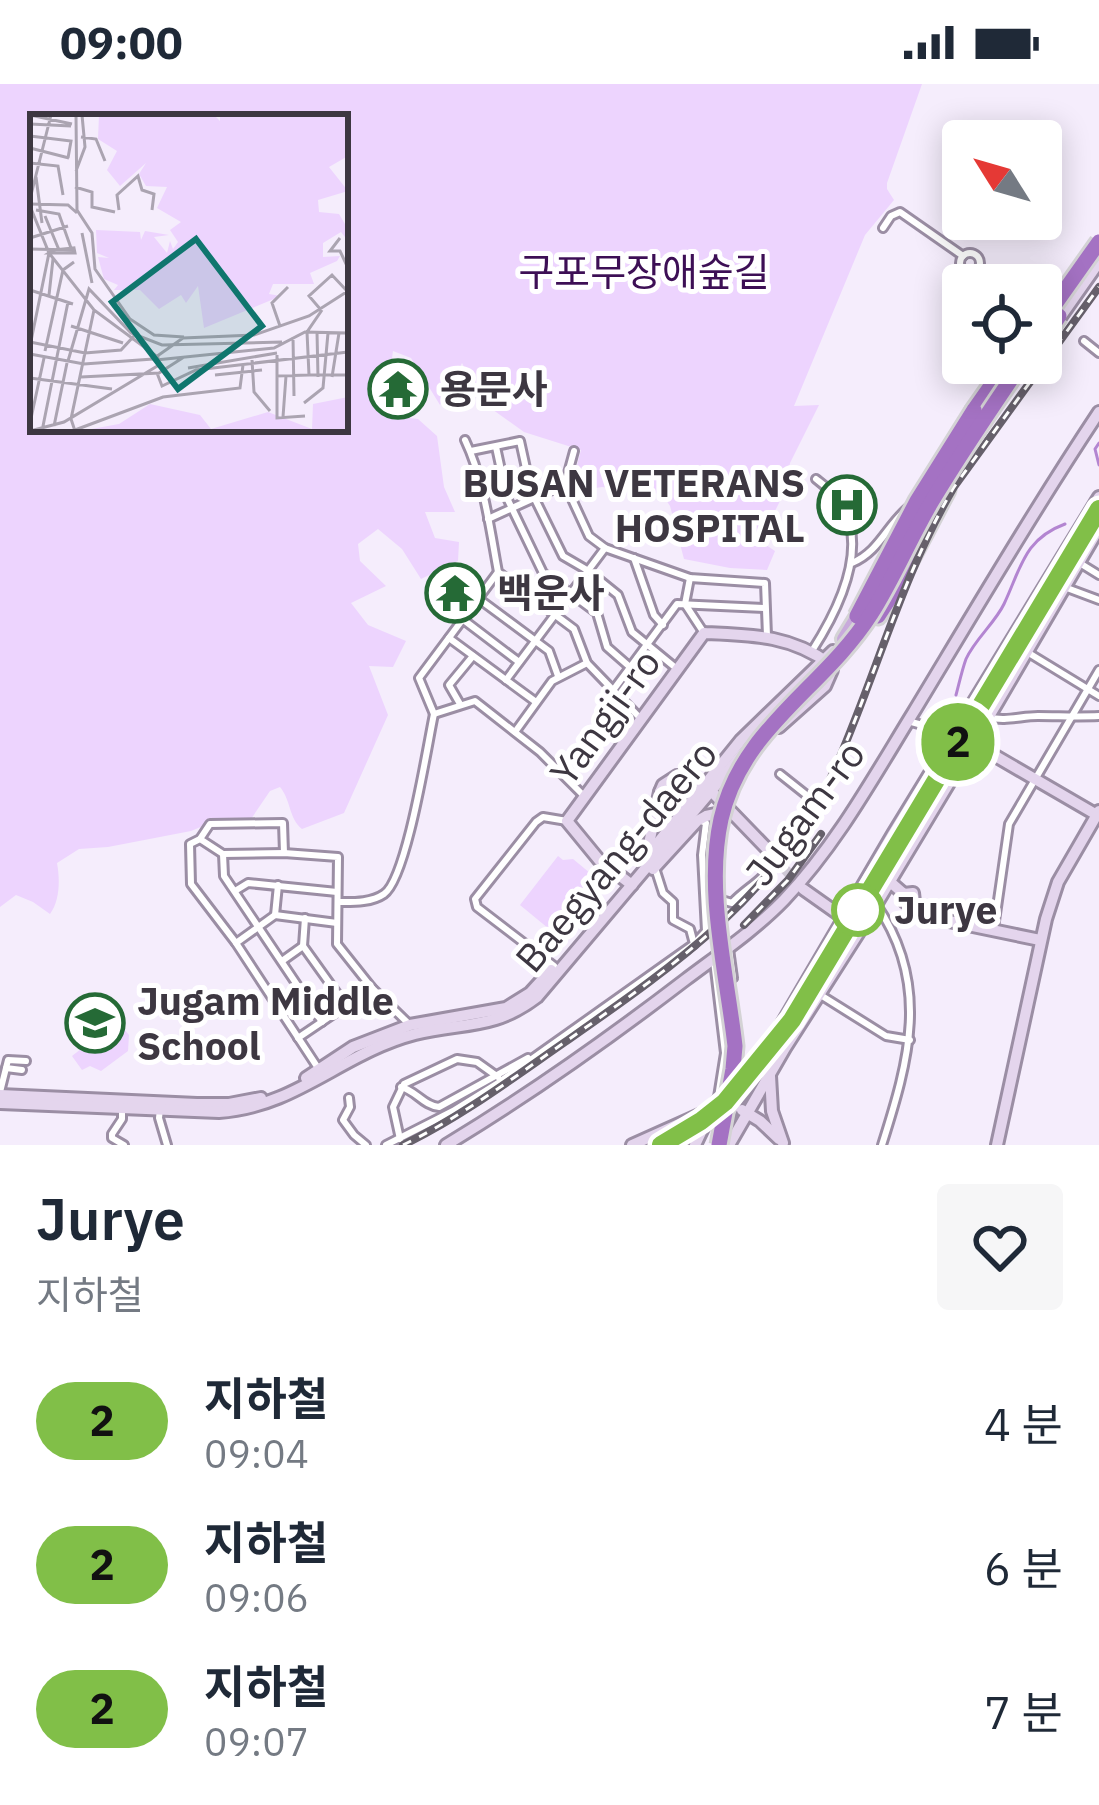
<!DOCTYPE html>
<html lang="ko">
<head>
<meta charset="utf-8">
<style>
  body { margin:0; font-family:"IBM Plex Sans","Noto Sans KR",sans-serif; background:#f6f6f7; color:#1f2937; height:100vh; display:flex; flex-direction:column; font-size:45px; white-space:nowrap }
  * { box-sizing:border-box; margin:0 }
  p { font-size:39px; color:#747a83 }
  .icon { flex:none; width:66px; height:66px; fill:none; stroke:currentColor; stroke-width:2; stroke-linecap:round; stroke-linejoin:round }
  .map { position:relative; height:1061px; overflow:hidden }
  .sheet { display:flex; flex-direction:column; background:#fff; flex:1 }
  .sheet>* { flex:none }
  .badge { padding:0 24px; border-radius:39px; font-size:42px; line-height:78px }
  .needle { width:78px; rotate:307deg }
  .fabs { position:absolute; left:942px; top:36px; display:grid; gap:24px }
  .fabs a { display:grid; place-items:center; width:120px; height:120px; border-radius:12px; background:#fff; box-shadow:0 6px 30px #0003; font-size:60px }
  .map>.badge { position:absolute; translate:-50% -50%; box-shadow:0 0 0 6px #fff }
  .round { display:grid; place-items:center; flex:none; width:126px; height:126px; border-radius:12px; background:#f6f6f7 }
  .headline { display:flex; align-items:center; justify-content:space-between; height:204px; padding:0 36px }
  h1 { font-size:57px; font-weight:600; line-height:90px }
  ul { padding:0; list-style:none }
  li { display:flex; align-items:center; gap:36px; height:144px; padding:0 36px }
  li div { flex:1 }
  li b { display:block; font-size:45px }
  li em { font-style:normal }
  li .badge { min-width:132px; font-weight:700; text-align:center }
  .status { display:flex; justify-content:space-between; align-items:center; height:84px; padding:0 60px; background:#fff; direction:ltr }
  .status svg { height:33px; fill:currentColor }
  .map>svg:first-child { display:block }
  .green { fill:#edd4fe; fill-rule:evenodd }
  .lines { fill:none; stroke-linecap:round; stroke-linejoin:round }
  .stream { stroke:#b385d1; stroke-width:3 }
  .secondary-tunnel { stroke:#d0c9d7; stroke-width:10; stroke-dasharray:10 5; stroke-linecap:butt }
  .street-casing { stroke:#9b8ea4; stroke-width:12 }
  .secondary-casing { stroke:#9b8ea4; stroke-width:16 }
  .primary-casing { stroke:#d4d3d5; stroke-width:18 }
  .highway-casing { stroke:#d4d3d5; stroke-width:21 }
  .street { stroke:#fff; stroke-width:6 }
  .secondary { stroke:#e4d5ed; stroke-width:10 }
  .primary { stroke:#c8aadb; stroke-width:12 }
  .highway { stroke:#a472c3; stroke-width:15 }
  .rail-casing { stroke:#66606b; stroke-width:8 }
  .rail { stroke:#fff; stroke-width:3; stroke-dasharray:9; stroke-linecap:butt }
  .highway-bridge-casing { stroke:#d4d3d5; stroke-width:21; stroke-linecap:butt }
  .highway-bridge { stroke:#a472c3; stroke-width:15 }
  .line-casing { stroke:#fff; stroke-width:27 }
  .line { stroke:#81bf48; stroke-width:18 }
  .stop-dot { fill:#fff; stroke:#81bf48; stroke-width:6 }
  .labels { text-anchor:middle; stroke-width:10; stroke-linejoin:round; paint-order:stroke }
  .park-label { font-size:39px; fill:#3d0f55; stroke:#fff }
  .poi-label { font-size:39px; font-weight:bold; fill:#3d3741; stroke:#fff; text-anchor:start }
  .street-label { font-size:39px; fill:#3d3741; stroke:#fff }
  .stop-label { font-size:39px; font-weight:bold; fill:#3d3741; stroke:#fff; text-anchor:start }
  .inset-road { fill:none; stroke:#aba4b1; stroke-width:3 }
  .view { fill:#0f766e; fill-opacity:0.15; stroke:#0f766e; stroke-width:6 }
  .inset-edge { fill:none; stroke:#3d3741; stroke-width:6 }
</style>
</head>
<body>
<div class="status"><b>09:00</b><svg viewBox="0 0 49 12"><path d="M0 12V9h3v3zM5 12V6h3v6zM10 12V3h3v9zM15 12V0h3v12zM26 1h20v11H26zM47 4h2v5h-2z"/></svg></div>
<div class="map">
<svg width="1099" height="1061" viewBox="0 0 1099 1061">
  <rect width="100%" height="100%" fill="#f5edfc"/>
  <g class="green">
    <path d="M 0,0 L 922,0 L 887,99 L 887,105 L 894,116 L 865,151 L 794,322 L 819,321 L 790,379 L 785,407 L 760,457 L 775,467 L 767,486 L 730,484 L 684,475 L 670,422 L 662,410 L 602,403 L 570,408 L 581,366 L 524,348 L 482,318 L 462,279 L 440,321 L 411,274 L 393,267 L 384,331 L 418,335 L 437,352 L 444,403 L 455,428 L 425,428 L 435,454 L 459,458 L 458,477 L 421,495 L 402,465 L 378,445 L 358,460 L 360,477 L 386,502 L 351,519 L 368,541 L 406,557 L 393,583 L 369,582 L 388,631 L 344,729 L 302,745 C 289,735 291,716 280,703 L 270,707 L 249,738 L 210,739 L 191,747 L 108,763 L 79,765 L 57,779 C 60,795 60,817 50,830 L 33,818 L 16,811 L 0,823 ZM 33,33 L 345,33 L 345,345 L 33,345 Z"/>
    <polygon points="558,772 563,776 573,775 596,794 554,849 520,821"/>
    <polygon points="117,937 129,951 128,967 101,987 90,982 82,986 72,972"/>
  </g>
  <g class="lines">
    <g class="stream">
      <polyline points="1099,359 1095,365 1099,381"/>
      <path d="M 956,611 C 959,600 962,586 966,575 C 975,555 995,539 1004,520 C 1021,484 1024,455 1065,440"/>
    </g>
    <polyline class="secondary-tunnel" points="773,772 801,803"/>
    <g class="street-casing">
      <g id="street">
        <polyline points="883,144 891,132 900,128 963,172"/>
        <circle cx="970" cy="179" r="10"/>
        <polyline points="978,185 1002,201"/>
        <polyline points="1084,257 1099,269"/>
        <path d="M 465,356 C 484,396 490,445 498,488 L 574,545 L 587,579 L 640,634"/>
        <polyline points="496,363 507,414 543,489 597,529 607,563 631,584"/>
        <polyline points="471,367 520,357 531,407 563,472 587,486 618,511 632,548 677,585"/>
        <polyline points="574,367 565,400 589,452 605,464 690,494 765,499 767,552"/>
        <polyline points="488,435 565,400"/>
        <polyline points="634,474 654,531 663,541"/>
        <polyline points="1078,478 1099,491"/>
        <path d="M 852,479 C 879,468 887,441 908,424"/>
        <polyline points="498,488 419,594 434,630 475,617 540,668 584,712"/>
        <polyline points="690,494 685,520 704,549"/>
        <polyline points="1067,504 1099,516"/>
        <polyline points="479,515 549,567 558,592"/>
        <polyline points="465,537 519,578"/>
        <polyline points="449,554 536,618"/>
        <path d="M 812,567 C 837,528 868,468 843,422 C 837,411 826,403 816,395"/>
        <polyline points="1027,568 1099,612"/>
        <polyline points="506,596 605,464"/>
        <polyline points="614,605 677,520 765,524"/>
        <polyline points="460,620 449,601 473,572"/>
        <path d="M 988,633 C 1005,638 1021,632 1038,632 C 1059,632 1078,633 1099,632"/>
        <path d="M 908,637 L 922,641 C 935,635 943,625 957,620 L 967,627"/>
        <polyline points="515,648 552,597 587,579"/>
        <polyline points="200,755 223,770"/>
        <polyline points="284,769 283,739 210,740 200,755 190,760 191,800 236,859 318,984"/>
        <polyline points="223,770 284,769 338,773 337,860 372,904 411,942"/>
        <polyline points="223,770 224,792 322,938"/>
        <polyline points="655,784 663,809 673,818 673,836 690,845 694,860"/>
        <polyline points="235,807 248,799 337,808"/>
        <path d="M 718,815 L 732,819 C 742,808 753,802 762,793 C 782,775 801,741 814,717 L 780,690"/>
        <path d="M 338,818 C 352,818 371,819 384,810 C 407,794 427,663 434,630"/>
        <path d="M 876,820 C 931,900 909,976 882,1061"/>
        <polyline points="275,831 337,839"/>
        <polyline points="275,831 278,801"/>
        <polyline points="305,834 303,862 346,922"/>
        <polyline points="994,844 1009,740 1099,586"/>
        <polyline points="236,859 275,831"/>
        <polyline points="729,865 733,894"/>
        <polyline points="282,877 303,862"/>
        <polyline points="714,877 725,969 718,1013"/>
        <polyline points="554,882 477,823 475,815 536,738 543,733 567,737"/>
        <polyline points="819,910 886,952 910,956"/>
        <polyline points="298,954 372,904"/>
        <polyline points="6,984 22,986"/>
        <path d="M 401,1003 C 415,1006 424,1022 439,1023 L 528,974"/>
        <polyline points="0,1008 8,976 26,977"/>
        <polyline points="349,1014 350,1023 343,1036 354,1051 366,1061"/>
        <polyline points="122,1024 122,1035 112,1050 112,1054 124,1061"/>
        <polyline points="160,1025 159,1034 167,1061"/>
        <polyline points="400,1055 393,1023 404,1000 457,975 477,978 498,993"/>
        <polyline points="386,1061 453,1027 498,999 694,860 706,847 702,771 706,739 701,737"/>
      </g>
    </g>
    <g class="secondary-casing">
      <g id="secondary">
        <polyline points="1057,238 1099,178"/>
        <polyline points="779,643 825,602 832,586"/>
        <polyline points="954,648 1097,731"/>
        <polyline points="660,708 663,701 677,692 697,698"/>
        <polyline points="715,711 773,771"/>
        <polyline points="647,769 660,708"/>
        <polyline points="648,771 741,656 833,567"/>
        <polyline points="653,785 697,737 706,732 725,728"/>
        <polyline points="889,797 904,810 905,818 914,818 913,809 904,810"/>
        <path d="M 632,801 L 599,776 L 567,737 L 704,549 C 752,551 790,551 830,580"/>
        <polyline points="803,805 844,834"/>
        <polyline points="910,820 922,829 934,834 1040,856"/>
        <polyline points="770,992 772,1027 783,1059"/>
        <polyline points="306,994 353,963 410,941 506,924 530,909 551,886"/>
        <polyline points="0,1011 197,1020 229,1020 261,1014"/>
        <path d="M 0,1019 L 219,1028 C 296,1023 342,969 415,950 C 463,938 494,946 537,913 L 749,662"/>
        <polyline points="709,1026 754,978"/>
        <polyline points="742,1026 760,1037 779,1055"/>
        <polyline points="728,1032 893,750 1099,413"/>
        <path d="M 446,1061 C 529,1011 608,955 685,896 C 718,871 755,846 784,816 C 837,760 873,694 913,629 C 974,528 1034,426 1099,328"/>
        <polyline points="632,1061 708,1027 729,1023"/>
        <polyline points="695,1061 703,1044 706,1028"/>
        <polyline points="729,1061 785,964 868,834 997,619 1099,444"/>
        <polyline points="997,1061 1046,835 1058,798 1099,727"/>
      </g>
    </g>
    <g class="primary-casing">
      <polyline id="primary" points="843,555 857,532"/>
    </g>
    <g class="highway-casing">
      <g id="highway">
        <polyline points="974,326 1007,279"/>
        <polyline points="878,532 893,509 947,406"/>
      </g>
    </g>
    <use href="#street" class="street"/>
    <use href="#secondary" class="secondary"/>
    <use href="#primary" class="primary"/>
    <use href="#highway" class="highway"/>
    <g class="rail-casing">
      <g id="rail">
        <polyline points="744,841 788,796 821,750"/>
        <path d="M 403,1061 C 461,1033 513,994 565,958 C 671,884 778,811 833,689 C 875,595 901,493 954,403 L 1099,203"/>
      </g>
    </g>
    <use href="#rail" class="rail"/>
    <g class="highway-bridge-casing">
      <g id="highway-bridge">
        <polyline points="1041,240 1099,158"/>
        <polyline points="1041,260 1059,232"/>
        <polyline points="857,532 917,417 974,326"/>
        <path d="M 719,1061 L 733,985 L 735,962 C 727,890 705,807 721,735 C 742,643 823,605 871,530 C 894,494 910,454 932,417 C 960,370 991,325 1022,279"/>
      </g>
    </g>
    <use href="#highway-bridge" class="highway-bridge"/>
  </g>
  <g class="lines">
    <g class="line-casing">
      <polyline id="line" points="661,1061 701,1037 725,1018 792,936 1099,425"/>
    </g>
    <use href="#line" class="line"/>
  </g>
  <defs>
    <g id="temple-ring" transform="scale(3)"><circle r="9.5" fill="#fff" stroke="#256a36" stroke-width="1.5"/><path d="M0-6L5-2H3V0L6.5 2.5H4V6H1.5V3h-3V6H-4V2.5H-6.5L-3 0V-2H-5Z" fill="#256a36"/></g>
    <g id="hospital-ring" transform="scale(3)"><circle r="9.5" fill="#fff" stroke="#256a36" stroke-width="1.5"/><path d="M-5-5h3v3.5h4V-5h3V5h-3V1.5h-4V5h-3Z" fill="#256a36"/></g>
    <g id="school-ring" transform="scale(3)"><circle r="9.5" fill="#fff" stroke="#256a36" stroke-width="1.5"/><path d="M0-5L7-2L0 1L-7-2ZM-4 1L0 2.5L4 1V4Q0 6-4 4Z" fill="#256a36"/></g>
  </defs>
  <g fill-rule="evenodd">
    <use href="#temple-ring" x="398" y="305"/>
    <use href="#hospital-ring" x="847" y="421"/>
    <use href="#temple-ring" x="455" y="509"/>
    <use href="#school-ring" x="95" y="939"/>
  </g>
  <circle class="stop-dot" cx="858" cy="826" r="24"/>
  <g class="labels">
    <g class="park-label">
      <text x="644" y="202">구포무장애숲길</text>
    </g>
    <g class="poi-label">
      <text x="440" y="319">용문사</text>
      <text x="805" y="413" text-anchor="end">BUSAN VETERANS<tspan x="805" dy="45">HOSPITAL</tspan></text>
      <text x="497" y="523">백운사</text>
      <text x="137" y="931">Jugam Middle<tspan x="137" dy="45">School</tspan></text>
    </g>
    <g class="street-label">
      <text transform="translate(605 633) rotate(-54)" y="14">Yangji-ro</text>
      <text transform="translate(805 729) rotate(-53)" y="14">Jugam-ro</text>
      <text transform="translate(616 772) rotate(-50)" y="14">Baegyang-daero</text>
    </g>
    <g class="stop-label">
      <text x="894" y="840">Jurye</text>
    </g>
  </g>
  <g transform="translate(30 30)">
    <rect width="318" height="318" fill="#f5edfc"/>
    <path d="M 69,1 L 184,1 L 190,7 L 190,1 L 318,1 L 318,42 L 299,53 L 318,77 L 288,86 L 289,98 L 309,100 L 318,115 L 318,127 L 311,118 L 293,129 L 293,143 L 310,142 L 307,147 L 280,159 L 284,170 L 243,170 L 239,180 L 251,182 L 174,214 L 168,172 L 156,189 L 151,181 L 129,195 L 110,176 L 84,176 L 88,171 L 74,165 L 68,143 L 79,144 L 67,139 L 66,116 L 110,118 L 111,126 L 115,117 L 139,121 L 124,123 L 137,139 L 140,127 L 143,135 L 148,128 L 140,116 L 151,108 L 127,94 L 137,73 L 116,72 L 109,60 L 116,49 L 90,72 L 77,56 L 87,37 L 68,25 ZM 318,283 L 318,317 L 56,316 L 89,310 L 120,290 L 170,301 L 181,315 L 238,298 L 282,315 L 283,290 Z" fill="#edd4fe"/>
    <path class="inset-road" d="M 0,1 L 42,10M 46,1 L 47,96 L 62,119 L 65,155 L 100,205 L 124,221 L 154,223M 0,10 L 41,12M 0,22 L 41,27 L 38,44M 51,23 L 66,25 L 75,47M 0,34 L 39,44M 0,49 L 28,52 L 33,81M 46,57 L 55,33 L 52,1M 6,63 L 12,109M 45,73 L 62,78 L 62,93 L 85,98M 0,85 L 21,1M 0,90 L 38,91 L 47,99M 0,92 L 19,139 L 64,196 L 129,244M 6,96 L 29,100 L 41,134M 89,96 L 87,81 L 108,62 L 112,76 L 124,80 L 122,96M 15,102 L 29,136M 52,119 L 62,169M 0,124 L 38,112M 310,124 L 300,137 L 310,137 L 318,154M 44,134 L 45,139 L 19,139 L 24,136 ZM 0,135 L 44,136M 0,176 L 43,190M 19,181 L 23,145M 291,196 L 279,182 L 302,161 L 317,177M 41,212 L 93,229M 250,212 L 242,189 L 258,173M 287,218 L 288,263M 263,223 L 264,282M 0,228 L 55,239 L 91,236 L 104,222M 0,232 L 19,139M 15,237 L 33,156 L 44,148M 0,240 L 54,250 L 123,245 L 153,224 L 224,221 L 279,202 L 318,177M 247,241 L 247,262 L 279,261M 126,246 L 244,234 L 275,218 L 318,219M 222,246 L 224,278 L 240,297M 38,247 L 59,175 L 101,219 L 132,231 L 252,228M 158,254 L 247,239M 127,259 L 132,272 L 166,256 L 318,238M 185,261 L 232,256M 279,261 L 277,218 L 292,196M 279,261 L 318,261M 247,262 L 247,304 L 275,302M 51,263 L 129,259 L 154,243M 302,263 L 309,219M 0,264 L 82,275M 274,289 L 293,274 L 298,219M 253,303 L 256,262M 0,309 L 14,244M 24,312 L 37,249M 45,316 L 133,283 L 210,274 L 213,251M 0,317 L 34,308 L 129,251M 12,317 L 38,188M 45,317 L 41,305 L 64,196"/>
    <path class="view" d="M 166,125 L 232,212 L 148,275 L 82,188 Z"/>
    <rect width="318" height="318" class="inset-edge"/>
  </g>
</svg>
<div class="fabs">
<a><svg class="needle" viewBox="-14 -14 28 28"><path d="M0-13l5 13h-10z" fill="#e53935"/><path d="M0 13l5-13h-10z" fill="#747a83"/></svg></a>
<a><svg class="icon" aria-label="locate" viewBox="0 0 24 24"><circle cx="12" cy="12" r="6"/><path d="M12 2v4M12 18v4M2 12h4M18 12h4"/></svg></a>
</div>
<b class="badge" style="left:958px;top:658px;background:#81bf48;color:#111">2</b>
</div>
<section class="sheet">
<div class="headline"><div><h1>Jurye</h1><p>지하철</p></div><a class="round"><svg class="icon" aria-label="heart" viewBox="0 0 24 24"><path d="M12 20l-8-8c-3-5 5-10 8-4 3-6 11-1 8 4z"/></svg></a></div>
<ul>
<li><span class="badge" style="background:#81bf48;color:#111">2</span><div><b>지하철</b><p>09:04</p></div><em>4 분</em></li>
<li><span class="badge" style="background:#81bf48;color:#111">2</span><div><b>지하철</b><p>09:06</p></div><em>6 분</em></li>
<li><span class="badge" style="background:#81bf48;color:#111">2</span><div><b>지하철</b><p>09:07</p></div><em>7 분</em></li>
</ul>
</section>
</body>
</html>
